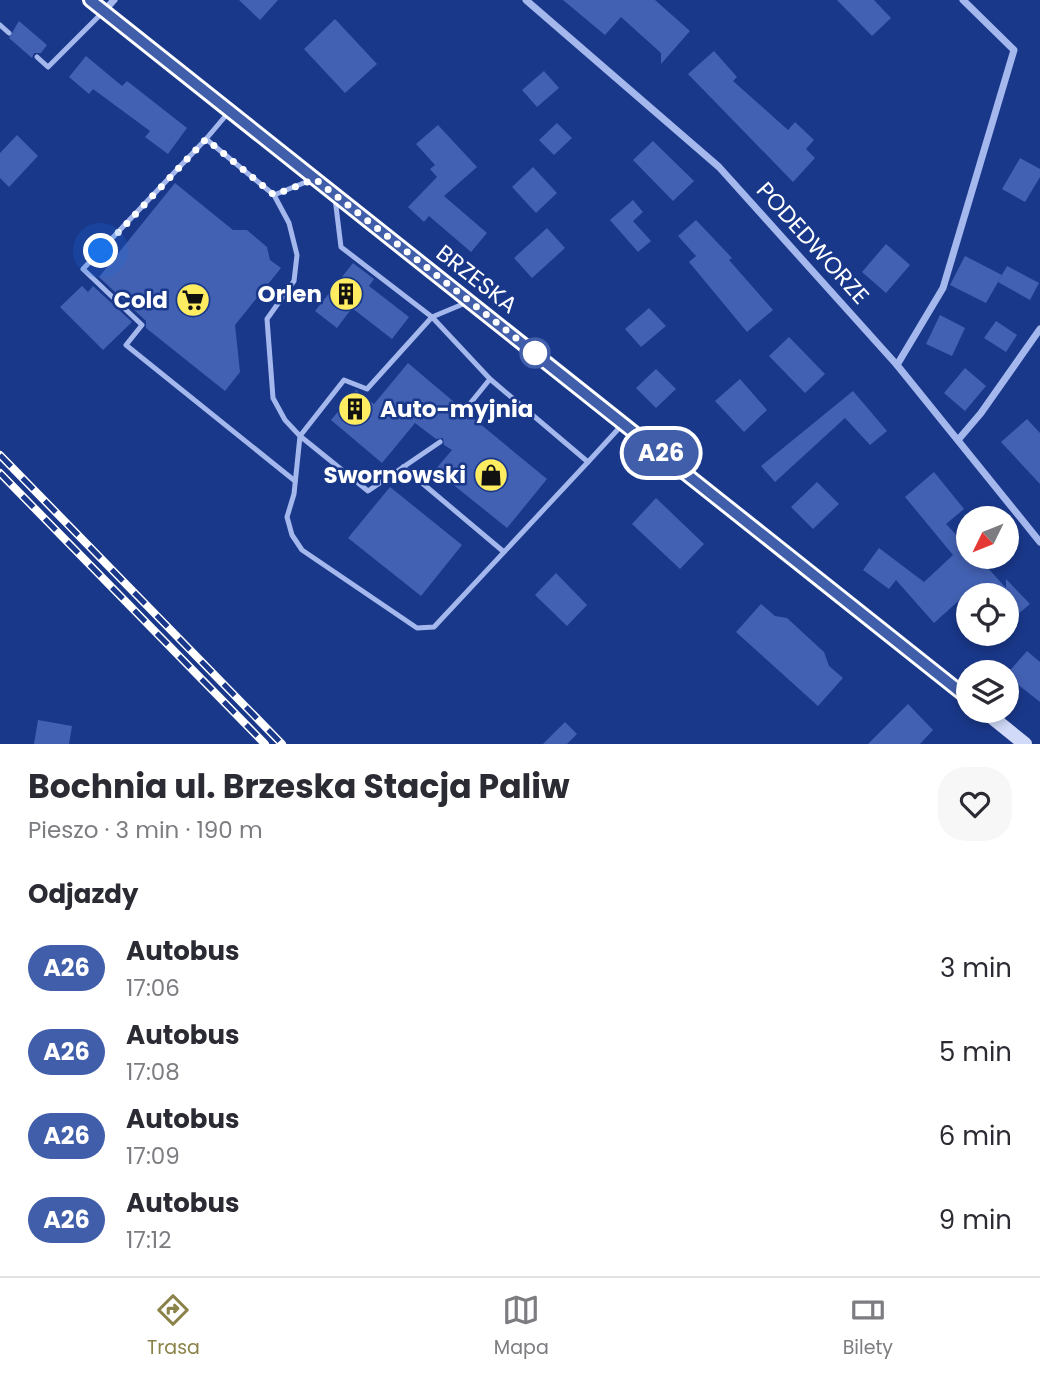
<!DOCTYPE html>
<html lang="pl">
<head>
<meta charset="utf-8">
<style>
  body { margin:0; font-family:Poppins,sans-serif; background:#f7f7f7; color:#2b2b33; height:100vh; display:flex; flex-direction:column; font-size:26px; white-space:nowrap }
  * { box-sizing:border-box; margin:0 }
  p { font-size:23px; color:#7c7c81 }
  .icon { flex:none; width:38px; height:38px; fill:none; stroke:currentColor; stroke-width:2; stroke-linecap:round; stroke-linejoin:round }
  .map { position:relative; height:744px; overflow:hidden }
  .panel { display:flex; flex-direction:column; background:#fff; flex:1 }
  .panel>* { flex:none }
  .badge { padding:0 14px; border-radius:23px; font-size:24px; line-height:46px }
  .needle { width:46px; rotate:227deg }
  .fabs { position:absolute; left:956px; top:506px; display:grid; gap:14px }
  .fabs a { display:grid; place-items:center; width:63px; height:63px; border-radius:50%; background:#fff; box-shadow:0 4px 10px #0003; font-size:35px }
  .you { position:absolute; width:35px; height:35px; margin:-18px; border:5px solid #fff; border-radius:50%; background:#1a73e8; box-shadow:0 0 0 10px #1a73e833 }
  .map>.badge { position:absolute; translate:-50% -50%; box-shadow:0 0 0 4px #fff }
  h2 { padding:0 28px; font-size:26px; line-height:63px }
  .round { display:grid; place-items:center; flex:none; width:74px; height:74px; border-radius:28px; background:#f7f7f7 }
  .head { display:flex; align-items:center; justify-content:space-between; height:119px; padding:0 28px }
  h1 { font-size:33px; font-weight:700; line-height:52px }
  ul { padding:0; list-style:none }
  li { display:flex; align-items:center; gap:21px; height:84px; padding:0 28px }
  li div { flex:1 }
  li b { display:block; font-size:26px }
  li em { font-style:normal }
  li .badge { min-width:77px; font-weight:700; text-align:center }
  .tabs { display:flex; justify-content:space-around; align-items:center; height:98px; border-top:2px solid #e1e1e2; background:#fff; font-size:19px; color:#7c7c81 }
  .tabs a { display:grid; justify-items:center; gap:4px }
  .tabs .current { color:#8a8248 }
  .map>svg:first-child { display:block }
  .building { fill:#4361b2 }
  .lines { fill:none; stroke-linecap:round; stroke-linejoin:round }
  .lane { stroke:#a4b8ed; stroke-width:5 }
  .street { stroke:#a4b8ed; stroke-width:7 }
  .secondary { stroke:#d1dbf9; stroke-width:14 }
  .rail-casing { stroke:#fff; stroke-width:8 }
  .rail { stroke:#1a388a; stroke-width:5; stroke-dasharray:16; stroke-linecap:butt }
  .line-casing { stroke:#fff; stroke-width:16 }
  .line { stroke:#415eaa; stroke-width:10 }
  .walk { stroke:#fff; stroke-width:7; stroke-dasharray:0 12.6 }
  .stop-dot { fill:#fff; stroke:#415eaa; stroke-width:3.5 }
  .labels { text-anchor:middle; stroke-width:5; stroke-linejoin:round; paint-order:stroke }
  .street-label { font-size:23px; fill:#fff; stroke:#1a388a }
  .poi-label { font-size:23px; font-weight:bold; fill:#fff; stroke:#1a388a; text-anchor:end }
</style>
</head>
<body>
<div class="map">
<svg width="1040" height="744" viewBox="0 0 1040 744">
  <rect width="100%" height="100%" fill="#1a388a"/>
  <g class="building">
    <polygon points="239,0 278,0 260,20"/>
    <polygon points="563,0 655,0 690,31 661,64 661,53 621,17 605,35"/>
    <polygon points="837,0 874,0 891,18 872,36"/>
    <polygon points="335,19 377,64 345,93 304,49"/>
    <polygon points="19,21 47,45 41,53 34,53 32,58 9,38"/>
    <polygon points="714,51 737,77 733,81 788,130 795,122 814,140 806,149 815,158 793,182 688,74"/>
    <polygon points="86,56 122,86 127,81 187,128 168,154 145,137 150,131 93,89 89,94 69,77"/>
    <polygon points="544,71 559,88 537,107 522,90"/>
    <polygon points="557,123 572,138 554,155 539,140"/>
    <polygon points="438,125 477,167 444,196 487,233 471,252 429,216 424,222 408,207 437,177 430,169 435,165 416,144"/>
    <polygon points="17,135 38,156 9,187 0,178 0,153"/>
    <polygon points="653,141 694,181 673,201 633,160"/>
    <polygon points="1020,158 1040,169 1040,177 1025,202 1002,189"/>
    <polygon points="533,167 557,193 536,213 512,187"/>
    <polygon points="175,183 233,230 247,230 267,247 270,260 281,268 235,325 240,372 225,391 146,328 146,321 99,277"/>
    <polygon points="633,200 643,212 633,221 651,241 638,252 610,220"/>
    <polygon points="696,220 732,258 729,260 773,310 747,332 689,262 696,256 678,236"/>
    <polygon points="547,228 565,248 532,278 514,258"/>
    <polygon points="886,244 910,265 886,293 862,272"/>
    <polygon points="965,256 1002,275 986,303 950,285"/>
    <polygon points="353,263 374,279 369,286 409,317 392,339 352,308 337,328 315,311"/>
    <polygon points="1007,266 1039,283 1030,300 998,282"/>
    <polygon points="82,286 88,292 93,286 132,322 103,350 60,307"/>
    <polygon points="649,308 666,326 641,347 625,329"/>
    <polygon points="940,315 965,328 952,356 926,344"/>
    <polygon points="996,321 1017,335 1006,352 984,338"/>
    <polygon points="789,337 825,374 805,393 769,356"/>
    <polygon points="408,363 460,407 460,415 468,414 547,479 507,528 435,470 452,450 444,445 443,438 436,439 415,423 382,463 331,420 356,390 374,404"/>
    <polygon points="965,368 986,386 965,411 944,393"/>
    <polygon points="656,369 676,389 656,408 636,388"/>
    <polygon points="740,379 767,410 744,432 715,401"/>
    <polygon points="853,391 887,431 870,445 845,418 775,482 761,466"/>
    <polygon points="1027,419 1040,433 1040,484 1001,442"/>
    <polygon points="934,472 964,509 946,524 965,544 968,542 968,556 977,556 1006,588 1006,579 1030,604 1006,624 1006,595 965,595 934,623 896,580 889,589 863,570 879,548 924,582 953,555 905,497"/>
    <polygon points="817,482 839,504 813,529 791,507"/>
    <polygon points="390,487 462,545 421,596 348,538"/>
    <polygon points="656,498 704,544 680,569 632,524"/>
    <polygon points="556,573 587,605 567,626 535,595"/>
    <polygon points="761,604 775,616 787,618 824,652 829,666 843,678 818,706 736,632"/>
    <polygon points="1027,651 1040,662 1040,702 1006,675"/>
    <polygon points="908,704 933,730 920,744 868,744"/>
    <polygon points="38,720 72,726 69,744 34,744"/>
    <polygon points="565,722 577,734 567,744 543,744"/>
  </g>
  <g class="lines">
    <g class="lane">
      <polyline points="0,25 9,33"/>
      <polyline points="37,57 48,67 102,13"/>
      <polyline points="228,113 206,139 274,195 311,180"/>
      <polyline points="206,139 83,269 142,325 126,345 295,481"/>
      <polyline points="274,195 289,223 297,255 294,281 267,319 273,398 285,420 300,436 294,494 287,517 292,535 302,550 417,628 434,627 588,462 490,379"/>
      <polyline points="335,198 341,247 432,317 468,302"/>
      <polyline points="440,442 368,491 300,436 344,380 367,389 432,317 490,379 464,411"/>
      <polyline points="588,462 621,426"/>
      <polyline points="403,467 504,552"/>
    </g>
    <g class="street">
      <polyline points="526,0 719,167 897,365 1040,542"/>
      <polyline points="104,11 114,0"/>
      <polyline points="897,365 943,288 1014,50 963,0"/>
      <polyline points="958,440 981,413 1040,329"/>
    </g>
    <g class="secondary">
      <polyline points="90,0 968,698"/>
      <polyline points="983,710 1025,744"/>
    </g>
    <g class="rail-casing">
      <g id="rail">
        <polyline points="0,455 282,744"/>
        <polyline points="0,473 265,744"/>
      </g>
    </g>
    <use href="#rail" class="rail"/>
  </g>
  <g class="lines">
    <g class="line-casing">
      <polyline id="line" points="90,0 968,698"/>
    </g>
    <use href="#line" class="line"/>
    <polyline class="walk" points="101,251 206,139 274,195 315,179 535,353"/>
  </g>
  <defs>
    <g id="building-disc" transform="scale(1.75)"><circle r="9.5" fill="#feec61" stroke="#1a388a"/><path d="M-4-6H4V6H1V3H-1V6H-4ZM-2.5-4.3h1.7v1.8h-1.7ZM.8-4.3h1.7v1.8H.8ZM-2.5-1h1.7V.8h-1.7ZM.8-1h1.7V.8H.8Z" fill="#111"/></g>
    <g id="supermarket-disc" transform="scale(1.75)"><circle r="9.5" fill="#feec61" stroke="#1a388a"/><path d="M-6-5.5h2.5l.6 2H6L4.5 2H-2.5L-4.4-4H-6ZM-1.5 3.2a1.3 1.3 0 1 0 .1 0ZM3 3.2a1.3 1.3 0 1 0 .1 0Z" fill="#111"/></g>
    <g id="shop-disc" transform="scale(1.75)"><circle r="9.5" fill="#feec61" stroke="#1a388a"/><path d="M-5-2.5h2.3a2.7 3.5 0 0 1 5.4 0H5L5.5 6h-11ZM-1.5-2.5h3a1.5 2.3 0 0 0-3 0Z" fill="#111"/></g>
  </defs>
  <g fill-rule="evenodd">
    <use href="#building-disc" x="346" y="294"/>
    <use href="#supermarket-disc" x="193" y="300"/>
    <use href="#building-disc" x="355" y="409"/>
    <use href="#shop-disc" x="491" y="475"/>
  </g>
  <circle class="stop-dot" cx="535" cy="353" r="14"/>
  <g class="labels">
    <g class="street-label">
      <text transform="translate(813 243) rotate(48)" y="8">PODEDWORZE</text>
      <text transform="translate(477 279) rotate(38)" y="8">BRZESKA</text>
    </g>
    <g class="poi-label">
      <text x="322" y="302">Orlen</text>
      <text x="168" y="308">Cold</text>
      <text x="380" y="417" text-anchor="start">Auto-myjnia</text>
      <text x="466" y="483">Swornowski</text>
    </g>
  </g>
</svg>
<div class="fabs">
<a><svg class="needle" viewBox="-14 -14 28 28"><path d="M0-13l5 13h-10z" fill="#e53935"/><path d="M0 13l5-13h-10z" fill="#7c7c81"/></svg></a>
<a><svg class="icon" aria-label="locate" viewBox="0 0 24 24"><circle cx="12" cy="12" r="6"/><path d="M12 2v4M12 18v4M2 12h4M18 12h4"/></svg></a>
<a><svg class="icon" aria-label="layers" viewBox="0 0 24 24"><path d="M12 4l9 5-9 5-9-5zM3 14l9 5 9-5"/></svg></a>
</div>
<div class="you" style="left:101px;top:251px"></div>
<b class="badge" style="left:661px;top:453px;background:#415eaa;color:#fff">A26</b>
</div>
<section class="panel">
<div class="head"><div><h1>Bochnia ul. Brzeska Stacja Paliw</h1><p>Pieszo · 3 min · 190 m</p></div><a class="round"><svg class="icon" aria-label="heart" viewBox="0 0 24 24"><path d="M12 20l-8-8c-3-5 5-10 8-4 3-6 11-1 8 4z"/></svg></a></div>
<h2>Odjazdy</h2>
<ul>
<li><span class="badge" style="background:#415eaa;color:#fff">A26</span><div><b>Autobus</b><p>17:06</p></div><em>3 min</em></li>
<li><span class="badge" style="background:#415eaa;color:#fff">A26</span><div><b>Autobus</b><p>17:08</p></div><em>5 min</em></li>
<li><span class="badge" style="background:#415eaa;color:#fff">A26</span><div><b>Autobus</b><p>17:09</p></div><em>6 min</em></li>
<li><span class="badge" style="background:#415eaa;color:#fff">A26</span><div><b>Autobus</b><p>17:12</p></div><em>9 min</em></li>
</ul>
</section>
<nav class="tabs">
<a class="current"><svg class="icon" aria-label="directions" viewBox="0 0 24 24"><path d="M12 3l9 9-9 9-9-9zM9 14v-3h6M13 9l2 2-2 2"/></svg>Trasa</a>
<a><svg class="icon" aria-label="map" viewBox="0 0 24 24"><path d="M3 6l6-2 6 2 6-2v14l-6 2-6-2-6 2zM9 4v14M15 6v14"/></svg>Mapa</a>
<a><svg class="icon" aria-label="tickets" viewBox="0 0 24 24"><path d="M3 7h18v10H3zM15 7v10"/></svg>Bilety</a>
</nav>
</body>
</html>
